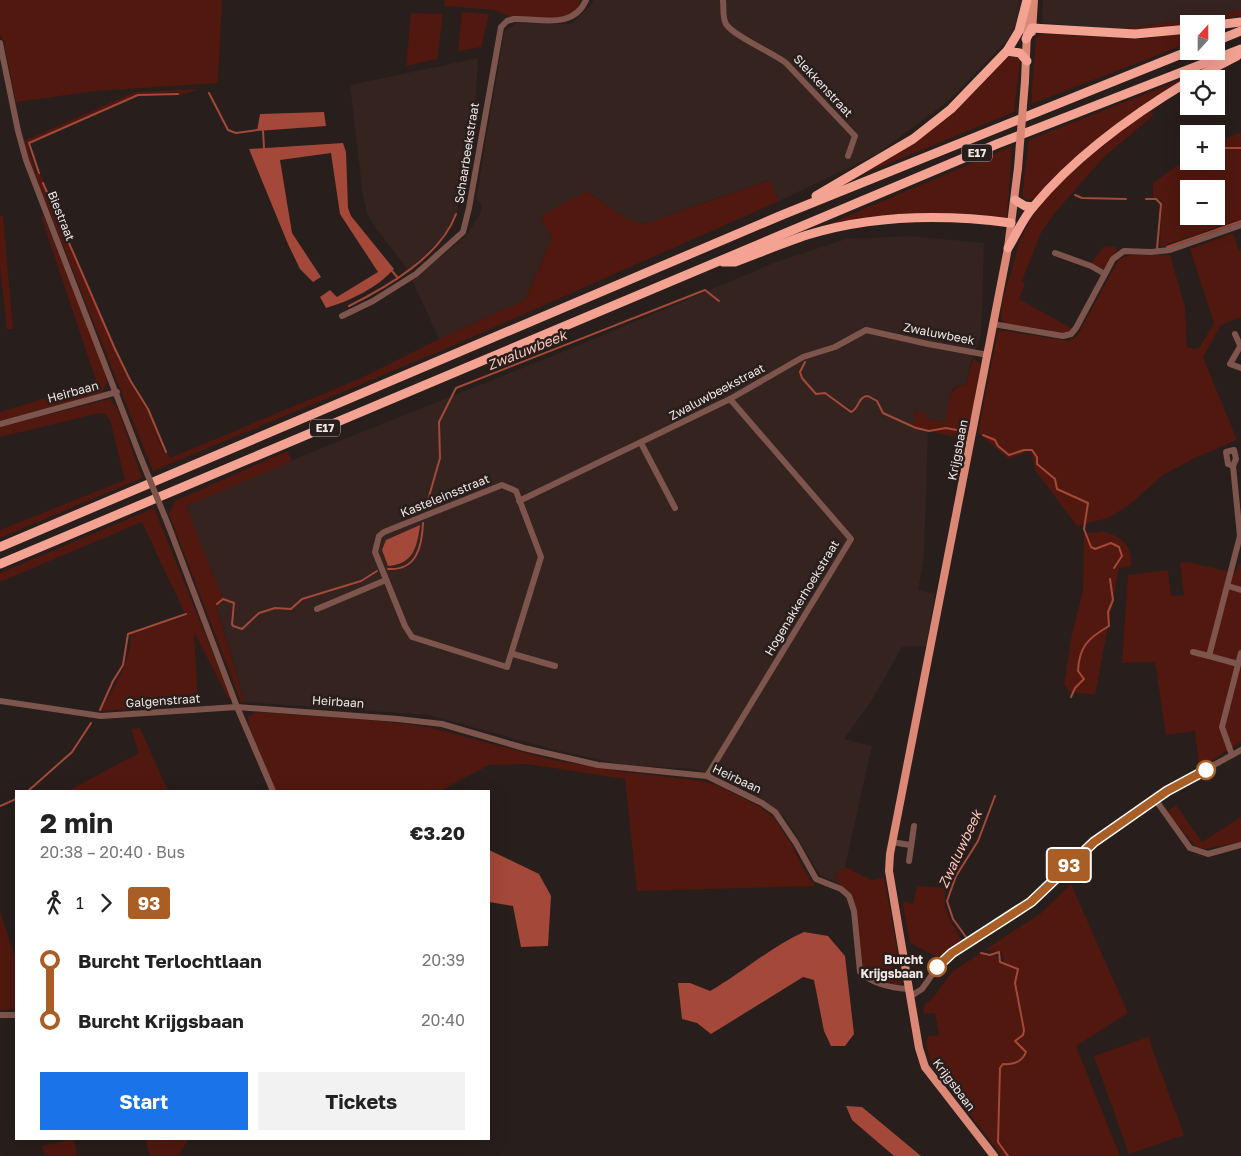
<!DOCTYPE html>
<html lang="en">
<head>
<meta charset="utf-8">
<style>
  body { margin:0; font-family:"Golos Text",sans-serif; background:#f2f2f2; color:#222; height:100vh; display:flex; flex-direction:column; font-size:19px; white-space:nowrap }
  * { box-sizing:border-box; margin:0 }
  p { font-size:16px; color:#767676 }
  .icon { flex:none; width:28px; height:28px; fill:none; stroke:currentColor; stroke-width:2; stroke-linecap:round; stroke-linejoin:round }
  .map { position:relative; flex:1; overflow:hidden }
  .details { position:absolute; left:15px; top:790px; width:475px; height:350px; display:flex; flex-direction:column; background:#fff; border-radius:0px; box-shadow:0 5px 20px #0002 }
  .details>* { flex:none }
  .badge { padding:0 10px; border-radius:4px; font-size:18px; line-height:32px }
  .needle { width:32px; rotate:21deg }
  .tools { position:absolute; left:1180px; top:15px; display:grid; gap:10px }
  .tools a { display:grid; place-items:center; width:45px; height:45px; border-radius:0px; background:#fff; box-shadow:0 5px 20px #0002; font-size:25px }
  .map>.badge { position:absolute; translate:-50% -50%; box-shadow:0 0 0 2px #fff }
  .legs { display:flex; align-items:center; gap:8px; height:55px; padding:0 25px; font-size:16px }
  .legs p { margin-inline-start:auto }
  .summary { display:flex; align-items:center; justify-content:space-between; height:85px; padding:0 25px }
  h1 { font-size:28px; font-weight:700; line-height:38px }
  .button { display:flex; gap:10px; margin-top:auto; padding:10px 25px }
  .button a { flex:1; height:58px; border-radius:0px; background:#1a73e8; color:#fff; font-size:20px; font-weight:700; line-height:58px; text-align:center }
  .button a+a { background:#f2f2f2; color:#222 }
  ul { padding:0 25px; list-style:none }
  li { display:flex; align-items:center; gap:18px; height:60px; font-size:19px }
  li i { display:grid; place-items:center; width:8px; height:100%; margin:0 6px; background:currentColor }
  li i::after { content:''; width:12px; height:12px; margin:-6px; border:4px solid; border-radius:50%; background:#fff }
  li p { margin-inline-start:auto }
  li:first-child i { background:linear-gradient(#0000 50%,currentColor 0) }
  li:last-child i { background:linear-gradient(currentColor 50%,#0000 0) }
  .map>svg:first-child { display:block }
  .built { fill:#34231f }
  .green { fill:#50180f; fill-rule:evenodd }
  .water { fill:#a44939 }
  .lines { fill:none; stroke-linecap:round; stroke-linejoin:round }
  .stream { stroke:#a44939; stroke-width:2 }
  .minor { stroke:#7d554d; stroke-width:6 }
  .major { stroke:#db8877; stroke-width:8 }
  .highway { stroke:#f4a393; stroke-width:9 }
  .minor-bridge { stroke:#7d554d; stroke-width:6 }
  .major-bridge { stroke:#db8877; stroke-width:8 }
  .line-1-casing { stroke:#fff; stroke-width:11 }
  .line-1 { stroke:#a85e24; stroke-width:8 }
  .stop-1-dot { fill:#fff; stroke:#a85e24; stroke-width:2.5 }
  .labels { text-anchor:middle; stroke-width:5; stroke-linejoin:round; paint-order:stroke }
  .shield { fill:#281e1c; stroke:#b3aba9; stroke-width:1 }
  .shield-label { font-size:11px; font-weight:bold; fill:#efe8e6 }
  .street-label { font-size:12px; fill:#efe8e6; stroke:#281e1c }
  .stop-label { font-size:12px; font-weight:bold; fill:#efe8e6; stroke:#281e1c; text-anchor:end }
  .water-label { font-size:14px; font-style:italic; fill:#f9c5ba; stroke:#281e1c }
</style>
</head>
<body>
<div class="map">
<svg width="1241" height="1156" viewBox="0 0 1241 1156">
  <rect width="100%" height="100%" fill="#281e1c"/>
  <g class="built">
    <polygon points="593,0 1020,0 1016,24 1009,38 951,99 877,154 779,201 769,180 644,224 623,217 587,191 542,220 552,238 525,300 439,339 412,280 466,236 480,214 482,206 476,199 504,32 516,23 571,24 592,4"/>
    <polygon points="1043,0 1241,0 1241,9 1220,16 1117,29 1042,23"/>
    <polygon points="478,58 476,97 457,213 440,240 408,270 375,227 367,213 363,196 350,85"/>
    <polygon points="909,236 984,243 981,335 971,361 966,384 956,386 952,390 945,422 925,419 916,411 914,427 928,430 924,557 918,590 935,594 926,646 902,647 872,700 844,739 872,746 845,867 836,875 838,883 820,875 786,819 772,806 718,778 695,769 624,765 555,750 428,715 245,702 216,605 224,602 185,506 319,449 560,353 776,262 846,239"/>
  </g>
  <g class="green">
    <polygon points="0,0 222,0 218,83 96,91 16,102 4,42 0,35"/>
    <polygon points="445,0 580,0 578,10 561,18 510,17 495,10 444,6"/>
    <polygon points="1241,9 1241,16 1189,25 1117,31 1117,29 1220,16"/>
    <polygon points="462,12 489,14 481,47 458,51"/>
    <polygon points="411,13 443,14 437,59 406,66"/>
    <polygon points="1189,33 1189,43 1031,104 1036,38 1042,34 1141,39"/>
    <polygon points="1016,56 1020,61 1014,112 863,174 922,136 1001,62 1008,57"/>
    <path d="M 1188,77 C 1127,114 1083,146 1035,199 L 1026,200 L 1022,195 L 1029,140 Z"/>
    <polygon points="199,89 179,96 178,92 138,94 27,143 36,174 40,173 44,182 42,183 114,348 128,380 147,410 164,453 167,452 170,458 361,378 439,339 525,300 552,238 542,220 544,214 587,191 623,217 644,224 770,180 779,201 443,350 153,471 28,158 24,141 135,92"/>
    <path d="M 1148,110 L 1154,115 L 1105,156 L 1053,215 L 1041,233 L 1022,281 L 1025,284 L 1019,299 L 1073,329 L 1068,334 L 1051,333 L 1050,330 L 1003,324 C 998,312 1005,292 1009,279 C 1013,267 1015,255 1019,243 C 1040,189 1103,143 1148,110 Z"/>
    <path d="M 1241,132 L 1241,219 L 1160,247 L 1162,200 L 1153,197 L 1153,183 L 1189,157 L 1189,161 L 1216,161 L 1216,143 ZM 1189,189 L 1216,189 L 1216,216 L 1189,216 Z"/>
    <polygon points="1012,146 1007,216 1003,219 916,214 815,230"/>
    <polygon points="0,216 3,216 13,329 7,329 0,267"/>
    <polygon points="41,216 44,217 105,371 107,383 102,392 94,395 0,421 0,412 92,384 96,380"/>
    <polygon points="1233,233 1239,251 1241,250 1241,317 1221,325 1203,357 1237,440 1195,458 1163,475 1128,506 1108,518 1077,526 1035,470 1031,450 1009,459 978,433 998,330 1069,341 1077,336 1119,259 1130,255 1170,255 1185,307 1187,347 1194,349 1199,348 1214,323 1190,249"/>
    <polygon points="1104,246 1115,247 1117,252 1104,269 1091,263"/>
    <path d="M 973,358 L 981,365 L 967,440 L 913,427 L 916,411 L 926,413 L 926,419 L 945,422 C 949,404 946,388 966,384 Z"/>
    <polygon points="110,399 118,410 142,478 0,538 0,530 125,480 110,420 105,414 100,413 0,437 0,427"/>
    <polygon points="287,451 292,461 186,506 224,602 216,606 245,702 241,702 169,514 175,501"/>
    <path d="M 154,508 L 231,698 L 228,698 L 194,632 L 198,705 L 101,711 C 114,686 131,662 131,634 L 186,616 L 142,522 L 0,582 L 0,573 Z"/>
    <path d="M 1104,531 C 1121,537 1134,546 1131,566 L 1119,568 L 1095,695 L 1069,691 L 1064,684 L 1072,634 L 1083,591 L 1084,534 Z"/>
    <polygon points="1188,562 1235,573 1238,565 1241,564 1241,742 1199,768 1195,731 1166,735 1155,662 1122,663 1128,575 1168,570 1171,596 1184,595 1180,563"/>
    <polygon points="257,712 382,721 428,727 553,760 626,772 702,781 716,785 757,805 773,817 791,843 804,870 815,886 637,891 625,779 527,764 489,765 440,791 276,791 249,727 248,716"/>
    <polygon points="140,728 168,791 72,791 71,789 139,753 131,729"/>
    <polygon points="1176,805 1202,842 1241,817 1241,842 1205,849 1197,848 1167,812"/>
    <polygon points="845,867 872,880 884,878 902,976 900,986 875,979 863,970 851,894 838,883 836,875"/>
    <polygon points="1071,884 1128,1013 1076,1046 1120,1156 1002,1156 932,1064 926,1046 928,1036 939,1035 935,1013 923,1014 925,1004 932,999 952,972 981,953 997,956 1000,962 1005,962 1001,952 985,950 1041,913"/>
    <path d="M 917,886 L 946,888 C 941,909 951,922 962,940 L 937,957 L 910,943 L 902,901 L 913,904 Z"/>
    <polygon points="0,912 16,959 16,1009 0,1010"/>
    <polygon points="1148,1037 1184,1135 1129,1154 1094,1056"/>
    <polygon points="74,1139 77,1156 45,1156 42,1146"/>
    <polygon points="145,1139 188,1139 179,1156 150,1156"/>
  </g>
  <g class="water">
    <polygon points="324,112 326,126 257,131 260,114"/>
    <path d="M 343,143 L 346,152 L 348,208 L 351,216 L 394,269 C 377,288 350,301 326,308 L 320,297 L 330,290 L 337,297 L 378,272 L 340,214 L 331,153 L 280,160 L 292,233 L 321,277 L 313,282 L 300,269 L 288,244 L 249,149 Z"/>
    <path d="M 420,525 C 417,548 413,564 388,566 L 382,550 L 386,540 Z"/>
    <polygon points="489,850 539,874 551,896 548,946 521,947 513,906 489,902"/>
    <path d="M 804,932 L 828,936 L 845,956 L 854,1034 L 845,1046 L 831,1046 L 824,1031 L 814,980 L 803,977 L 711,1034 L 697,1023 L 682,1019 L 678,983 L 690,983 L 710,991 C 742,973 770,947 804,932 Z"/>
    <polygon points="846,1106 862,1107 921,1156 894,1156 852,1120"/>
  </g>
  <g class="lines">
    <g class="stream">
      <polyline points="209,93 228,130 236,133 257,130"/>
      <polyline points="263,131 264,148"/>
      <polyline points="1216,148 1241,148"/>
      <polyline points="39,173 29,143 138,95 178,94"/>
      <polyline points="43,183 115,349 130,380 148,409 166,452"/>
      <polyline points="1075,195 1082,198 1126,199"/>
      <polyline points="1146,199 1156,199 1161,204 1157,249"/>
      <polyline points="1167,247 1241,221"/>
      <polyline points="392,271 398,278"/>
      <path d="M 349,306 C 387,287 441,256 456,214"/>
      <path d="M 805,362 L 800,372 L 802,378 L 816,394 L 825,393 L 851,412 C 859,409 858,396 868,396 L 877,401 L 883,413 L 916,428 L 929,431 L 946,428 L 962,431"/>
      <polyline points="983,435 995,440 998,446 1009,455 1024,450 1032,450 1037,457 1037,464 1055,479 1057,489 1088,503 1084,529 1091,547 1095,549 1111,543 1119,547 1122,556 1114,568"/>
      <polyline points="426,507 440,458 439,422 456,388 705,290 719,301"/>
      <path d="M 388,569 C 417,571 422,546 423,523"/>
      <polyline points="217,604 223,599 234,603 232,624 233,626 242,629 259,613 275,608 291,609 302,599 361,581 377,571"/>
      <path d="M 1071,697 L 1075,688 L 1084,679 L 1078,671 C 1079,647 1088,638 1109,626 L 1108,612 L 1113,600 L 1110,579"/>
      <polyline points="100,710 113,681 123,665 128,634 186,614"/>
      <polyline points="28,791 72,752 91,723"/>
      <polyline points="0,806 16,799"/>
      <polyline points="966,937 953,919 947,901 956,876 978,841 995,796"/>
      <path d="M 981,953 L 990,955 L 999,952 L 1000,962 L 1018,969 L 1015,983 L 1024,1030 L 1023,1035 L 1015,1041 L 1026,1052 C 1022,1062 1014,1065 1003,1064 L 1000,1068 L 998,1142 L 1008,1156"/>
    </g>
    <g class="minor">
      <path d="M 723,0 C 724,7 722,17 726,24 C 733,36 772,52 786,63 L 855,136 L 848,156"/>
      <polyline points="0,43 18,131 26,160 140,456"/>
      <polyline points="1055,253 1091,266 1105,274"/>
      <path d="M 342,316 L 373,301 L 416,274 L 463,232 L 469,208 L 501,27 L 507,21 L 514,19 C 540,18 573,30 586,0"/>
      <polyline points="993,324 1063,336 1071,334 1076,328 1113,259 1124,251 1151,252 1170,250 1241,225"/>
      <polyline points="1235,334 1240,345"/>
      <polyline points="1241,345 1230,364 1241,368"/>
      <polyline points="0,424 117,392"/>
      <polyline points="641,443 675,508"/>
      <polyline points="1233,466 1228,464 1226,452 1234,450 1236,459 1233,466 1240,536 1209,656 1238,664"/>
      <polygon points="502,485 516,491 541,557 507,667 412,637 405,626 375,552 379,536 384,532"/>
      <polyline points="519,501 730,399 803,357 835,347 866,330 928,344 988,355"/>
      <polyline points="169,527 237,707 273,791"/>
      <polyline points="1228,586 1241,590"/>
      <polyline points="317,609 386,580"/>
      <polyline points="1193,652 1209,656"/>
      <polyline points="513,654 555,666"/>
      <path d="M 0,701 L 101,716 L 237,707 L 398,719 L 442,724 L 524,748 L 598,765 L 707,776 L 762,803 L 775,812 L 796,843 L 816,879 L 841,889 L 849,896 L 854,911 L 860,972 C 873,985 892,988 909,989"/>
      <polyline points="1232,755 1222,727 1241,653"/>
      <polyline points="707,776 851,539 730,399"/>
      <polyline points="1155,799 1190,848 1208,854 1241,845"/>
      <polyline points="892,842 910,845"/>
      <polyline points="909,861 914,826"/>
      <polyline points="911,996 922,989 941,962 1031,902 1094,842 1167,791 1241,750"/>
      <polyline points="0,1015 16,1015"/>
    </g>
    <g class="major">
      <polyline points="1032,32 1034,0"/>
      <polyline points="1025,81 1028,6"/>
      <polyline points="994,1156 925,1067 919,1048 889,871 890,854 1008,248 1018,168"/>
    </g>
    <g class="highway">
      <polyline points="1216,25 1241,22"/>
      <polyline points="1026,39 1032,28 1135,34 1189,29"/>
      <polyline points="1216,41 1241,31"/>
      <polyline points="1007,51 1020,53 1027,61"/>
      <polyline points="1193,79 1237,56"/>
      <polyline points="816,196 913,139 951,109 1007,51 1019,31 1027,0"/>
      <polyline points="1015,200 1025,206 1033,207"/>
      <path d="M 1008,248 C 1016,235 1023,218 1034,206 C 1076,155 1132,115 1189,81"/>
      <path d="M 723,262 L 735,262 C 759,253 783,243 807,235 C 873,215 943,214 1011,223"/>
      <polyline points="0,547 782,215 1189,51"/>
      <polyline points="0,564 997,144 1241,49"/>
    </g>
    <polyline class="minor-bridge" points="140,456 169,527"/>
    <polyline class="major-bridge" points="1018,168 1025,81"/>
  </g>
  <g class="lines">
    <g class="line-1-casing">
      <polyline id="line-1" points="937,967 952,953 1031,902 1094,842 1167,791 1206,770"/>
    </g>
    <use href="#line-1" class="line-1"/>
  </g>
  <g class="stop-1-dot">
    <circle cx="1206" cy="770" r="9"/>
    <circle cx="937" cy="967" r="9"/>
  </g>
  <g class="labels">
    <g class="shield">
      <rect x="962" y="144.5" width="30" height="17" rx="4"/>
      <rect x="310" y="419.5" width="30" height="17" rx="4"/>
    </g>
    <g class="shield-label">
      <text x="977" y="157">E17</text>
      <text x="325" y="432">E17</text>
    </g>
    <g class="street-label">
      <text transform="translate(823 86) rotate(47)" y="4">Slekkenstraat</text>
      <text transform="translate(467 153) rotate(-81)" y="4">Schaarbeekstraat</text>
      <text transform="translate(61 216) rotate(68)" y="4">Biestraat</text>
      <text transform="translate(939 334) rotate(11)" y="4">Zwaluwbeek</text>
      <text transform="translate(73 392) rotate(-15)" y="4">Heirbaan</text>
      <text transform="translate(717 392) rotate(-28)" y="4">Zwaluwbeekstraat</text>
      <text transform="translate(958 450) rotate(-79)" y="4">Krijgsbaan</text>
      <text transform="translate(445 496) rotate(-22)" y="4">Kasteleinsstraat</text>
      <text transform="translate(802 598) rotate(-59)" y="4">Hogenakkerhoekstraat</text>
      <text transform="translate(163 701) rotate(-4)" y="4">Galgenstraat</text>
      <text transform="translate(338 702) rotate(4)" y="4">Heirbaan</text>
      <text transform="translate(737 779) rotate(25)" y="4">Heirbaan</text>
      <text transform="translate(954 1085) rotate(53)" y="4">Krijgsbaan</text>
    </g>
    <g class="stop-label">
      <text x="923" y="964">Burcht<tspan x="923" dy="14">Krijgsbaan</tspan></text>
    </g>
    <g class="water-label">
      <text transform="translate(527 350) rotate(-22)" y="5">Zwaluwbeek</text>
      <text transform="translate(960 849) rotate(-65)" y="5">Zwaluwbeek</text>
    </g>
  </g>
</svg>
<div class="tools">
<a><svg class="needle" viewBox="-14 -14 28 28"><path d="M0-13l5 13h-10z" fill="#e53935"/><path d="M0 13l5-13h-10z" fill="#767676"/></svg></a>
<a><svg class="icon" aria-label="locate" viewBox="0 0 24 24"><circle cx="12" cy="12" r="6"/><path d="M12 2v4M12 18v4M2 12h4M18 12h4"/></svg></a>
<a>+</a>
<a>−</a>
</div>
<b class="badge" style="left:1069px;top:865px;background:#a85e24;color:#fff">93</b>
<section class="details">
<div class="summary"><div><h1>2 min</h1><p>20:38 – 20:40 · Bus</p></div><b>€3.20</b></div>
<div class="legs"><svg class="icon" aria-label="walk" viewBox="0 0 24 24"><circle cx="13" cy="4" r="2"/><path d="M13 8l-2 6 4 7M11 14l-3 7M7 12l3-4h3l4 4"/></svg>1<svg class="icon" aria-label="forward" viewBox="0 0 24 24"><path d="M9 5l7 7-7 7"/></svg><b class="badge" style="background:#a85e24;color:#fff">93</b></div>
<ul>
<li><i style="color:#a85e24"></i><b>Burcht Terlochtlaan</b><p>20:39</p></li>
<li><i style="color:#a85e24"></i><b>Burcht Krijgsbaan</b><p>20:40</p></li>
</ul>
<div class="button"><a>Start</a><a>Tickets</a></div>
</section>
</div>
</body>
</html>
